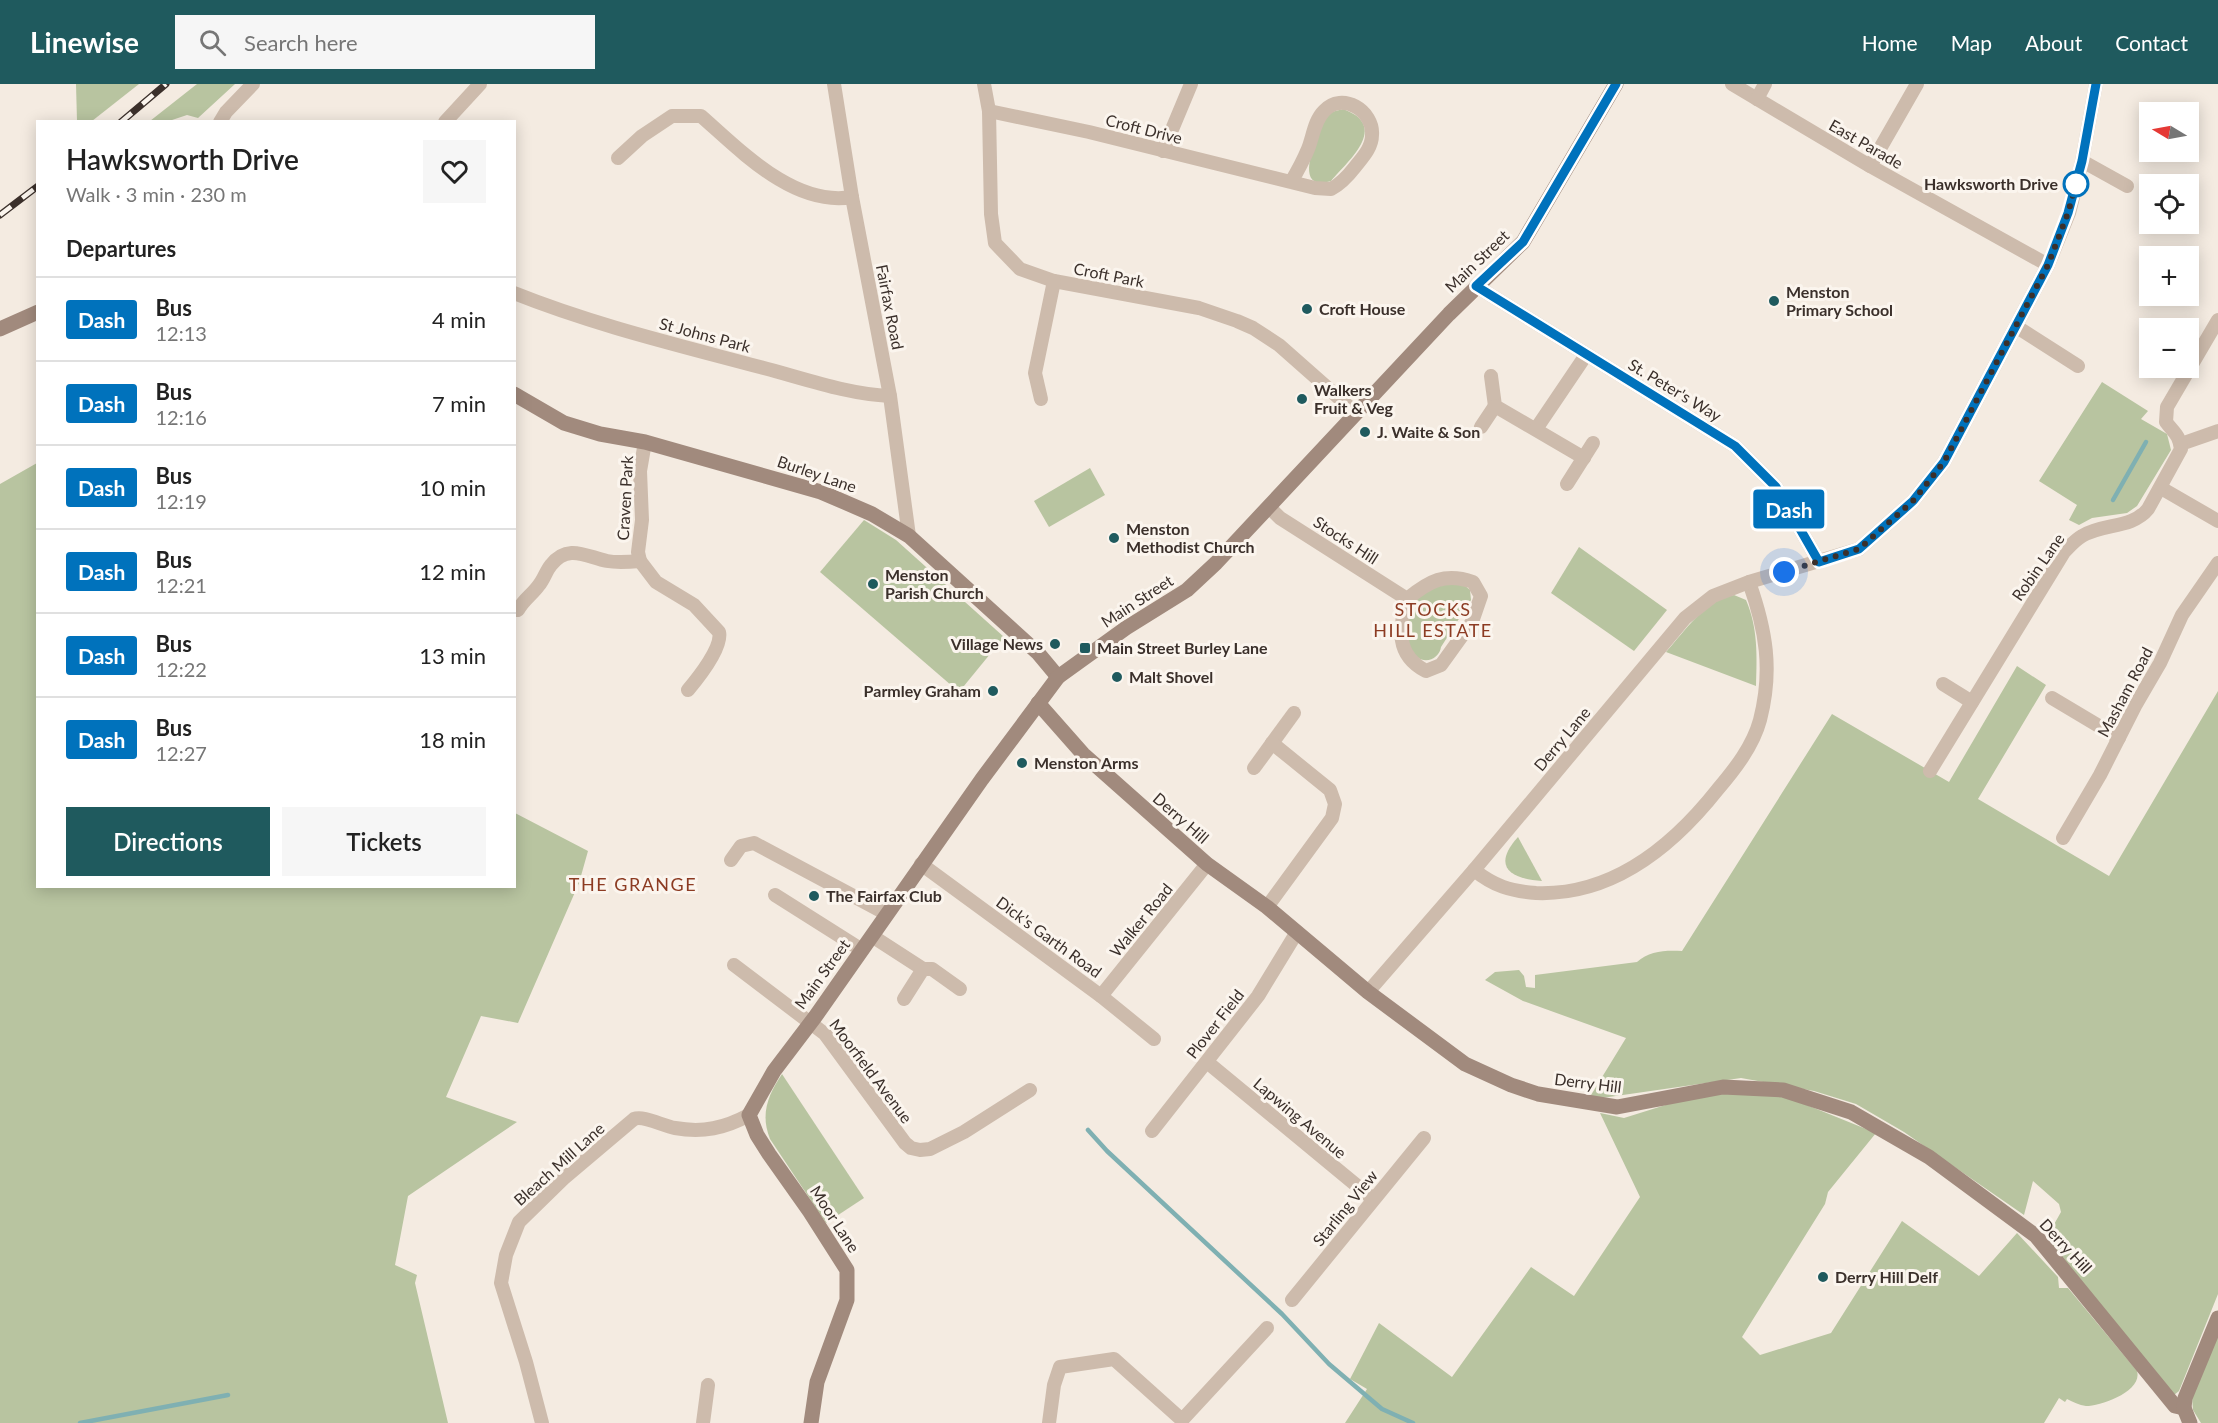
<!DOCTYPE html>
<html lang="en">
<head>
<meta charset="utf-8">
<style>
  body { margin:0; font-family:Lato,sans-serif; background:#f6f6f6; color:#222; height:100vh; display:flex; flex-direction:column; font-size:22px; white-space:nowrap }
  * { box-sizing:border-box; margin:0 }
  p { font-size:20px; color:#767676 }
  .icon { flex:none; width:33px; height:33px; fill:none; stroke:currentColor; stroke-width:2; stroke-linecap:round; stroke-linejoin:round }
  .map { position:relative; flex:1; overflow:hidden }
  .side { position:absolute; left:36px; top:36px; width:480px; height:768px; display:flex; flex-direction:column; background:#fff; border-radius:0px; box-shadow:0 3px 15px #0003 }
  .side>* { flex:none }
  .badge { padding:0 12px; border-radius:4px; font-size:21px; line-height:39px }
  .needle { width:39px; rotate:280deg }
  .buttons { position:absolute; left:2139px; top:18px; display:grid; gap:12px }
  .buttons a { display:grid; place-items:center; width:60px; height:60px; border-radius:0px; background:#fff; box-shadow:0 3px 15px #0003; font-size:30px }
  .you { position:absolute; width:30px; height:30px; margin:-15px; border:4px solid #fff; border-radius:50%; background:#1a73e8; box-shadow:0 0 0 9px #1a73e833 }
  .map>.badge { position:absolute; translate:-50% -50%; box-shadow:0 0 0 3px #fff }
  h2 { padding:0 30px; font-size:22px; line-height:54px }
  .round { display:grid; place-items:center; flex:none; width:63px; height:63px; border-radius:0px; background:#f6f6f6 }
  .headline { display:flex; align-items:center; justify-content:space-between; height:102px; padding:0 30px }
  h1 { font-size:28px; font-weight:600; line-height:45px }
  .button { display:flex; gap:12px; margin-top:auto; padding:12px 30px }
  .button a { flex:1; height:69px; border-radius:0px; background:#1f5a5e; color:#fff; font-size:24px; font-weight:600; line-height:69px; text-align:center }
  .button a+a { background:#f6f6f6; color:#222 }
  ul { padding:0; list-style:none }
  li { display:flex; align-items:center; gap:18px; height:84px; padding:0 30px; border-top:2px solid #e0e0e0 }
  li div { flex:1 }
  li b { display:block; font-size:22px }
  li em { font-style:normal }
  li .badge { min-width:66px; font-weight:700; text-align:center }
  header { display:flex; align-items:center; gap:36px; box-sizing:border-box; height:84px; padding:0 30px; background:#1f5a5e; color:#fff }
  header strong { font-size:28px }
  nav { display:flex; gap:33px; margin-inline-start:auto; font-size:21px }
  .search { width:420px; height:54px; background:#f6f6f6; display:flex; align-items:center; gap:15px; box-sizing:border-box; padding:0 21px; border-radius:0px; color:#767676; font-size:22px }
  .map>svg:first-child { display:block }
  .green { fill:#b8c4a0 }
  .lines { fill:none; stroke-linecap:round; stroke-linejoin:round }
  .stream { stroke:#7fb0b2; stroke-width:4.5 }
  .street { stroke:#cdbbac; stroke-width:14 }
  .secondary { stroke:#a18a7d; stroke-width:15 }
  .rail-casing { stroke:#3b302b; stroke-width:7 }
  .rail { stroke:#fbf5ee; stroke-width:4.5; stroke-dasharray:14; stroke-linecap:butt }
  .line-casing { stroke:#fff; stroke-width:14 }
  .line { stroke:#0072bc; stroke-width:9 }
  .walk { stroke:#3b302b; stroke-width:6; stroke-dasharray:0 10.8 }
  .stop-dot { fill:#fff; stroke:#0072bc; stroke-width:3 }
  .poi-dot { fill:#1f5a5e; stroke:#fbf5ee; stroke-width:2 }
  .labels { text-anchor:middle; stroke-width:6; stroke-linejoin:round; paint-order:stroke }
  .street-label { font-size:16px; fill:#3b302b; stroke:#fbf5ee }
  .stop-label { font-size:16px; font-weight:bold; fill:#3b302b; stroke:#fbf5ee; text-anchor:end }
  .poi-label { font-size:16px; font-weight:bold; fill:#3b302b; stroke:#fbf5ee; text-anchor:start }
  .neighbourhood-label { font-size:18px; letter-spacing:1.5px; fill:#8c3b22; stroke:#fbf5ee }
</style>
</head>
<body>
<header>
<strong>Linewise</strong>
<div class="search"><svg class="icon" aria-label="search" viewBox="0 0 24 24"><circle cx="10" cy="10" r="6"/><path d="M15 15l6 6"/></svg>Search here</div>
<nav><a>Home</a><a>Map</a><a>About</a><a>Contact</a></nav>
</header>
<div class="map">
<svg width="2218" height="1339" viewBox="0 0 2218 1339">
  <rect width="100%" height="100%" fill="#f4ebe1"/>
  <g class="green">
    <polygon points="76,0 139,0 92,37 77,37"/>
    <polygon points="197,0 235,0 198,34 187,31 169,37 150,37"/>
    <path d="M 1343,25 C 1390,42 1349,76 1331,97 C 1296,108 1312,66 1318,50 C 1321,45 1322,37 1326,32 C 1330,27 1337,27 1343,25 Z"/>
    <polygon points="2102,298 2148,327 2141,335 2167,350 2171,366 2137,422 2127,429 2092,434 2079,441 2069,436 2077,421 2039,397"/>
    <polygon points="37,379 38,802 514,802 515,729 588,767 579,799 518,939 481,932 446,1013 517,1038 408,1112 395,1181 417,1191 415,1199 448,1339 0,1339 0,400"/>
    <polygon points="1090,384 1105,411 1049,443 1034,417"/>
    <polygon points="864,436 896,456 1004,553 959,608 820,488"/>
    <polygon points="1579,463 1667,526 1634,567 1551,509"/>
    <path d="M 1451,499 L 1462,499 L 1470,506 L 1471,516 L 1441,563 C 1440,573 1427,581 1417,573 C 1400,560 1405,523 1420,510 C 1428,504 1441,502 1451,499 Z"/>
    <path d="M 1734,511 L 1746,516 C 1758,544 1757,572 1756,602 L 1666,568 C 1685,547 1705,516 1734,511 Z"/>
    <path d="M 2017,582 L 2046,601 L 1978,715 L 2109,792 L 2218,607 L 2218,1210 L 2179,1307 L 2174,1311 L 2044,1158 L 2061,1128 L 2059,1120 L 2033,1097 L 2024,1131 L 1904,1048 L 1856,1020 L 1814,1007 L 1741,994 L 1588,1016 L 1626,954 L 1523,917 L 1485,896 L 1495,888 L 1519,886 L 1524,892 L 1526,903 L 1535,904 L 1535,891 L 1637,878 C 1649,867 1665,866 1682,867 L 1832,630 L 1949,698 Z"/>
    <path d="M 1518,753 L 1542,797 C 1511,795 1491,783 1518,753 Z"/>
    <path d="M 782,990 L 864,1114 L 826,1139 L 770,1055 C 760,1030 768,1011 782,990 Z"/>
    <path d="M 1723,1003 L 1787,1013 L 1876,1049 L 1828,1108 L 1825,1120 L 1742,1253 L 1760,1271 L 1831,1249 L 1902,1137 L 1979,1192 L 2017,1149 L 2058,1193 L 2059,1204 L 2068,1204 L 2137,1287 C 2143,1307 2101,1322 2086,1322 C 2079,1321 2073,1318 2067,1315 L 2065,1318 L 2059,1314 L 2044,1339 L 1345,1339 L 1367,1305 L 1350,1295 L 1379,1239 L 1452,1293 L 1531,1183 L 1574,1212 L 1640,1113 L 1600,1029 L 1624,1034 Z"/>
    <polygon points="2218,1250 2218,1339 2201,1339 2193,1326 2192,1314"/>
  </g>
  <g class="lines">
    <g class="stream">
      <polyline points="2113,416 2146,358"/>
      <polyline points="1088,1046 1107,1067 1282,1230 1329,1280 1382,1325 1413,1339"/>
      <polyline points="80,1339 228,1311"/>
    </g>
    <g class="street">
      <polyline points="834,0 852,113 890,312 909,452"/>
      <polyline points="984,0 989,27 991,130 995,159 1020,185 1054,197 1199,224 1237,237 1253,244 1279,261 1356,329"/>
      <polyline points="1732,0 1870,82 2048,181"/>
      <polyline points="1757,15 1765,0"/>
      <path d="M 989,27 L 1089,48 L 1315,104 L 1331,105 C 1341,100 1348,92 1355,83 C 1362,74 1372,64 1372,51 C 1374,27 1342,7 1324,27 C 1314,37 1313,53 1308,65 C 1303,77 1297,88 1291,98"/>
      <polyline points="220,38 226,28 253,0"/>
      <polyline points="445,38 480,0"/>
      <polyline points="1163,67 1191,0"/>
      <path d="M 618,74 L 642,52 L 672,32 L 701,32 C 741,67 794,123 852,113"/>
      <polyline points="2082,77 2127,102"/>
      <polyline points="1870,82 1917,0"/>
      <polyline points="1476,202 1735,362 1776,403 1819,478"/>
      <path d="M 514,209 C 594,241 678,261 760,283 C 803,294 846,310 890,312"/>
      <polyline points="2017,243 2078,282"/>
      <polyline points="1491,292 1495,322 1584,374"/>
      <polyline points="1041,315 1035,289 1054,197"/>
      <polyline points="1481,343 1495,322"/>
      <polyline points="1536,345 1586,271"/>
      <path d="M 645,358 L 640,387 L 642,436 L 638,468 L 640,477 L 656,498 L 694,521 L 719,548 C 723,563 698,594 688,606"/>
      <polyline points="2181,360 2218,347"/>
      <polyline points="1567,400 1593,359"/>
      <polyline points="2161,404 2218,437"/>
      <path d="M 1269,423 L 1280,434 L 1407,515 C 1429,497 1445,488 1473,498 L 1481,512 L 1472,538 L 1441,581 L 1426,587 C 1395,571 1399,544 1407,515"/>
      <path d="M 518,526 C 524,515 532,511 539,501 C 544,495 546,487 551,481 C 568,459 587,473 607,477 C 618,479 629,478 640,477"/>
      <polyline points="1943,600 1972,618"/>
      <polyline points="2052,614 2119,654"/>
      <polyline points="1254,684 1294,629"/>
      <path d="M 1930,687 L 2064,468 C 2070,462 2075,456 2082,452 C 2102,439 2132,445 2148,425 L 2181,365 C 2179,350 2174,349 2166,338 L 2167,323 L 2218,236"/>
      <polyline points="2063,754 2100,691 2135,622 2160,579 2182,531 2218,479"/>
      <polyline points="731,776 741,762 754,759 887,830"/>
      <polyline points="921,780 1101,912 1154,955"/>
      <path d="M 1474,786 C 1494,802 1510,807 1536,809 C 1613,812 1673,762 1718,705 C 1735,685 1753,662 1760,636 C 1773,586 1766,546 1749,498"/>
      <polyline points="775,811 862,866"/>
      <polyline points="1267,823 1332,734 1335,720 1330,706 1272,659"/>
      <polyline points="872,852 923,885 932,885 960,905"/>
      <polyline points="734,881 825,950 905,1059 911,1064 920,1066 930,1065 964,1048 1030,1006"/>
      <polyline points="1368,908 1474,786 1685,534 1713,512 1749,498 1859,465 1913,417 1944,378 2048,181 2069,129 2082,77 2096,0"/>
      <polyline points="1101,912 1207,780"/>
      <polyline points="904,915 923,885"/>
      <polyline points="1207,978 1373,1115"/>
      <polyline points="1152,1047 1258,912 1297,848"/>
      <polyline points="1292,1216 1424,1054"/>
      <path d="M 542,1339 L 526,1278 L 501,1199 L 506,1171 L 519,1138 L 563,1095 L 634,1035 C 643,1031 663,1042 675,1044 C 703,1049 725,1044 749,1031"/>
      <polyline points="703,1339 708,1301"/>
      <polyline points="1049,1339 1054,1301 1060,1283 1114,1275 1182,1336 1267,1244"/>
    </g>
    <g class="secondary">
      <polyline points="0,245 38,228"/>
      <polyline points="514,310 564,339 600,350 645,358 821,408 872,430 909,452 1038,569 1058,593"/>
      <polyline points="1038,619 1083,670 1207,780 1267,823 1368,908 1465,980 1511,1001 1538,1010 1617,1023 1723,1003 1783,1006 1851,1028 1929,1073 2036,1152 2175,1322 2184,1324"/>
      <polyline points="811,1339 817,1298 847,1216 847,1186 810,1128 769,1070 757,1051 749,1031 774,987 815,933 982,695 1058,593 1126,544 1187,506 1216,479 1449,230 1523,158 1616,0"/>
      <polyline points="2190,1339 2184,1324 2185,1314 2218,1234"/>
    </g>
    <g class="rail-casing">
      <g id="rail">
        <polyline points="121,38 166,0"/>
        <polyline points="0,131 38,102"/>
      </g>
    </g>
    <use href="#rail" class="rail"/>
  </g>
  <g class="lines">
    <g class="line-casing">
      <polyline id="line" points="1616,0 1523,158 1476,202 1735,362 1776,403 1819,478 1859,465 1913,417 1944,378 2048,181 2068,129 2082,77 2096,0"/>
    </g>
    <use href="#line" class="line"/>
    <polyline class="walk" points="1784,488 1859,465 1913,417 1944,378 2048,181 2068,129 2076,100"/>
  </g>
  <circle class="stop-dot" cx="2076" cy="100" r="12"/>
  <g class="poi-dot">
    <circle cx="1774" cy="217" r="6"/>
    <circle cx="1307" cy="225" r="6"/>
    <circle cx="1302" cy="315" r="6"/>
    <circle cx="1365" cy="348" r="6"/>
    <circle cx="1114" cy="454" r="6"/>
    <circle cx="873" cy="500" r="6"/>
    <circle cx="1055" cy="560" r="6"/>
    <rect x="1079" y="558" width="12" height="12" rx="3"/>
    <circle cx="1117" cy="593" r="6"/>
    <circle cx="993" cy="607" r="6"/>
    <circle cx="1022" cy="679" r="6"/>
    <circle cx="814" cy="812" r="6"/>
    <circle cx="1823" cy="1193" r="6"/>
  </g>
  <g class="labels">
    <g class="street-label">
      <text transform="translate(1144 45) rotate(14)" y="6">Croft Drive</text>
      <text transform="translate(1866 60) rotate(30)" y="6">East Parade</text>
      <text transform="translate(1477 177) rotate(-44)" y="6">Main Street</text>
      <text transform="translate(1109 191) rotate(11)" y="6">Croft Park</text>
      <text transform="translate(890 223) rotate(79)" y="6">Fairfax Road</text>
      <text transform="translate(705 251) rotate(15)" y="6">St Johns Park</text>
      <text transform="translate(1675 306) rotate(31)" y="6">St. Peter's Way</text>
      <text transform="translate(817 390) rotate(19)" y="6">Burley Lane</text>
      <text transform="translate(625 414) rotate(-87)" y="6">Craven Park</text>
      <text transform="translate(1346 456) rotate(33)" y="6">Stocks Hill</text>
      <text transform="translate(2038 483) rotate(-55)" y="6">Robin Lane</text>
      <text transform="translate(1137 517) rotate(-33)" y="6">Main Street</text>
      <text transform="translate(2125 608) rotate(-62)" y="6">Masham Road</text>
      <text transform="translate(1562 655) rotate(-50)" y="6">Derry Lane</text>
      <text transform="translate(1181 734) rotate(41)" y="6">Derry Hill</text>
      <text transform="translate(1141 836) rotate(-51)" y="6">Walker Road</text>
      <text transform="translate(1049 853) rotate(36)" y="6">Dick's Garth Road</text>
      <text transform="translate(822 890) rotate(-54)" y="6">Main Street</text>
      <text transform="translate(1215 940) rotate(-52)" y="6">Plover Field</text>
      <text transform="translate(871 987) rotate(53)" y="6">Moorfield Avenue</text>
      <text transform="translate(1588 999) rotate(7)" y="6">Derry Hill</text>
      <text transform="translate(1300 1034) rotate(40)" y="6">Lapwing Avenue</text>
      <text transform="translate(559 1080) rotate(-42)" y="6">Bleach Mill Lane</text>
      <text transform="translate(1345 1124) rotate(-51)" y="6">Starling View</text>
      <text transform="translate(835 1135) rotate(57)" y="6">Moor Lane</text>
      <text transform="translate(2066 1162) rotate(47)" y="6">Derry Hill</text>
    </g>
    <g class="stop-label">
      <text x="2058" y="106">Hawksworth Drive</text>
    </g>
    <g class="poi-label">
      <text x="1786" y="214">Menston<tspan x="1786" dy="18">Primary School</tspan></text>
      <text x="1319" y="231">Croft House</text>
      <text x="1314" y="312">Walkers<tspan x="1314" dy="18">Fruit &amp; Veg</tspan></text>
      <text x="1377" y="354">J. Waite &amp; Son</text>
      <text x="1126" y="451">Menston<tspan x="1126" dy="18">Methodist Church</tspan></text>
      <text x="885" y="497">Menston<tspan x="885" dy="18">Parish Church</tspan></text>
      <text x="1043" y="566" text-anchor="end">Village News</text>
      <text x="1097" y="570">Main Street Burley Lane</text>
      <text x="1129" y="599">Malt Shovel</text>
      <text x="981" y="613" text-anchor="end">Parmley Graham</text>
      <text x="1034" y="685">Menston Arms</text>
      <text x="826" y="818">The Fairfax Club</text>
      <text x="1835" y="1199">Derry Hill Delf</text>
    </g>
    <g class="neighbourhood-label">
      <text x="1433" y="532">STOCKS<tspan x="1433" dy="21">HILL ESTATE</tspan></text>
      <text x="633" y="807">THE GRANGE</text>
    </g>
  </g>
</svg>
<div class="buttons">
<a><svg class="needle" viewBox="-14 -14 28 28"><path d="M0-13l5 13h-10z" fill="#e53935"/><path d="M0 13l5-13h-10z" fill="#767676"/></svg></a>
<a><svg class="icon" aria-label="locate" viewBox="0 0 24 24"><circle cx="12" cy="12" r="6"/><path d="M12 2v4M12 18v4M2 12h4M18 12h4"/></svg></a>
<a>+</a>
<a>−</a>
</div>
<div class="you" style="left:1784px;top:488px"></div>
<b class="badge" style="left:1789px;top:425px;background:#0072bc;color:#fff">Dash</b>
<section class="side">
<div class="headline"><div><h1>Hawksworth Drive</h1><p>Walk · 3 min · 230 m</p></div><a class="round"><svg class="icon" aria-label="heart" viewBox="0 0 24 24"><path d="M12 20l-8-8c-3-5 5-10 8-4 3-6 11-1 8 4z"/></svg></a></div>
<h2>Departures</h2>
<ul>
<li><span class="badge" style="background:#0072bc;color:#fff">Dash</span><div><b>Bus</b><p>12:13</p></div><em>4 min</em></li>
<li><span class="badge" style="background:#0072bc;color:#fff">Dash</span><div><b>Bus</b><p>12:16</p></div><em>7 min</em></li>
<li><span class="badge" style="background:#0072bc;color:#fff">Dash</span><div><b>Bus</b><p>12:19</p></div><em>10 min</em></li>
<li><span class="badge" style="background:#0072bc;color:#fff">Dash</span><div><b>Bus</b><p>12:21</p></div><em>12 min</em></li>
<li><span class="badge" style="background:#0072bc;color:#fff">Dash</span><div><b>Bus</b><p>12:22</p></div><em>13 min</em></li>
<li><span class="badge" style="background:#0072bc;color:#fff">Dash</span><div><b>Bus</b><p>12:27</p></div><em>18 min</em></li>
</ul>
<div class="button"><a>Directions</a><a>Tickets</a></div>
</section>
</div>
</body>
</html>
